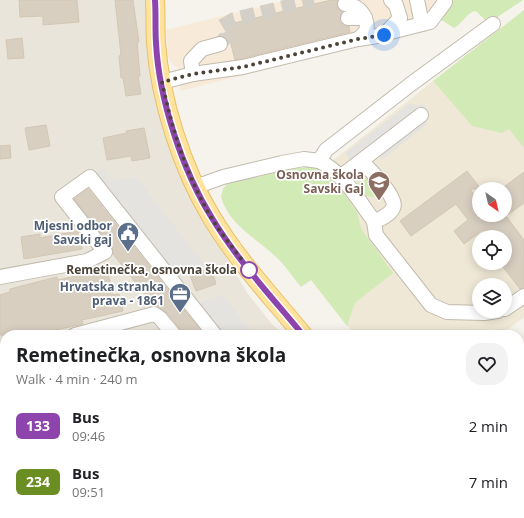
<!DOCTYPE html>
<html lang="en">
<head>
<meta charset="utf-8">
<style>
  body { margin:0; font-family:"Open Sans",sans-serif; background:#f2f2f2; color:#202124; height:100vh; display:flex; flex-direction:column; font-size:15px; white-space:nowrap }
  * { box-sizing:border-box; margin:0 }
  p { font-size:13px; color:#757577 }
  .icon { flex:none; width:22px; height:22px; fill:none; stroke:currentColor; stroke-width:2; stroke-linecap:round; stroke-linejoin:round }
  .map { position:relative; flex:1; overflow:hidden }
  .panel { position:absolute; left:0px; top:330px; width:524px; height:188px; display:flex; flex-direction:column; background:#fff; border-radius:16px 16px 0 0; box-shadow:0 2px 10px #0003 }
  .panel>* { flex:none }
  .badge { padding:0 8px; border-radius:6px; font-size:14px; line-height:26px }
  .needle { width:26px; rotate:146deg }
  .fabs { position:absolute; left:472px; top:182px; display:grid; gap:8px }
  .fabs a { display:grid; place-items:center; width:40px; height:40px; border-radius:50%; background:#fff; box-shadow:0 2px 10px #0003; font-size:20px }
  .you { position:absolute; width:20px; height:20px; margin:-10px; border:3px solid #fff; border-radius:50%; background:#1a73e8; box-shadow:0 0 0 6px #1a73e833 }
  .map>.badge { position:absolute; translate:-50% -50%; box-shadow:0 0 0 2px #fff }
  .round { display:grid; place-items:center; flex:none; width:42px; height:42px; border-radius:16px; background:#f2f2f2 }
  .summary { display:flex; align-items:center; justify-content:space-between; height:68px; padding:0 16px }
  h1 { font-size:19px; font-weight:700; line-height:30px }
  ul { padding:0; list-style:none }
  li { display:flex; align-items:center; gap:12px; height:56px; padding:0 16px }
  li div { flex:1 }
  li b { display:block; font-size:15px }
  li em { font-style:normal }
  li .badge { min-width:44px; font-weight:700; text-align:center }
  .map>svg:first-child { display:block }
  .residential { fill:#eae5da }
  .commercial { fill:#f7ead8 }
  .education { fill:#efe8d6; fill-rule:evenodd }
  .green { fill:#d2eab5 }
  .parking { fill:#e5e3e0 }
  .building { fill:#d8cfc1; stroke:#d3c7b4 }
  .lines { fill:none; stroke-linecap:round; stroke-linejoin:round }
  .minor-tunnel { stroke:#d4d0c8; stroke-width:14; stroke-dasharray:14 7; stroke-linecap:butt }
  .minor-casing { stroke:#c2bbae; stroke-width:16 }
  .major-casing { stroke:#e6c16a; stroke-width:20 }
  .minor { stroke:#fff; stroke-width:14 }
  .major { stroke:#ffe39c; stroke-width:18 }
  .line-casing { stroke:#fff; stroke-width:9 }
  .line { stroke:#8e44ad; stroke-width:6 }
  .walk { stroke:#4b4439; stroke-width:4; stroke-dasharray:0 7.2 }
  .stop-dot { fill:#fff; stroke:#8e44ad; stroke-width:2 }
  .labels { text-anchor:middle; stroke-width:3.5; stroke-linejoin:round; paint-order:stroke }
  .education-label { font-size:12px; font-weight:bold; fill:#785e54; stroke:#fff; text-anchor:end }
  .service-label { font-size:12px; font-weight:bold; fill:#4e5e75; stroke:#fff; text-anchor:end }
  .stop-label { font-size:12px; font-weight:bold; fill:#4b4439; stroke:#fff; text-anchor:end }
</style>
</head>
<body>
<div class="map">
<svg width="524" height="518" viewBox="0 0 524 518">
  <rect width="100%" height="100%" fill="#f6f3ec"/>
  <polygon class="residential" points="0,0 147,0 201,215 248,294 271,323 284,335 5,335 5,513 191,513 180,517 180,518 0,518"/>
  <polygon class="commercial" points="287,0 454,0 435,25 181,91 178,68 174,66 168,57 166,30"/>
  <path class="education" d="M 433,81 L 472,126 L 509,128 L 524,148 L 524,317 L 500,335 L 355,335 L 311,280 L 321,170 ZM 479,189 L 505,189 L 505,215 L 479,215 ZM 479,237 L 505,237 L 505,263 L 479,263 ZM 479,285 L 505,285 L 505,311 L 479,311 Z"/>
  <g class="green">
    <path d="M 454,0 L 523,0 L 496,18 L 487,22 L 477,12 L 474,11 C 464,16 463,23 454,28 L 440,19 Z"/>
    <polygon points="524,10 524,148 509,129 502,133 472,126 433,81"/>
    <path d="M 309,167 L 321,170 L 333,179 L 357,212 L 361,228 L 364,233 L 393,273 L 356,302 L 353,308 L 347,326 L 311,280 L 301,287 C 293,277 285,265 275,256 C 256,238 229,225 221,197 L 223,189 L 227,184 L 291,169 Z"/>
    <polygon points="365,177 371,181 382,191 373,197 366,196 357,183"/>
    <polygon points="519,358 524,365 524,502 519,500"/>
    <polygon points="191,513 392,513 393,515 388,518 356,518 352,513 346,518 192,518 189,514"/>
    <polygon points="446,513 480,513 491,518 449,518"/>
  </g>
  <g class="parking">
    <polygon points="410,103 414,105 418,106 423,104 429,112 427,115 426,119 427,124 382,160 377,154 357,169 345,153"/>
    <polygon points="106,169 109,181 136,177 206,267 167,281 82,176"/>
    <polygon points="222,294 253,335 210,335 188,308"/>
  </g>
  <g class="building">
    <polygon points="19,0 77,0 79,22 43,25 43,16 20,17"/>
    <polygon points="115,0 133,0 139,42 137,42 140,76 138,76 141,94 126,96 123,78 121,78 119,56 121,55"/>
    <polygon points="331,0 338,0 337,7 342,12 340,18 340,22 344,26 349,26 350,32 235,60 226,25"/>
    <polygon points="22,38 24,58 8,59 6,40"/>
    <polygon points="46,125 50,146 29,150 25,128"/>
    <polygon points="144,128 150,158 132,161 131,156 107,160 103,138 127,133 126,131"/>
    <polygon points="10,145 11,158 0,159 0,146"/>
    <polygon points="467,171 481,189 470,189 479,202 479,215 505,215 505,186 524,172 524,203 506,216 524,240 524,288 520,289 500,263 505,263 505,237 488,237 483,230 464,244 454,231 468,220 456,204 411,236 400,221"/>
    <polygon points="88,189 204,335 182,335 181,330 167,313 154,306 113,254 113,251 112,247 74,199"/>
    <polygon points="78,231 82,249 24,259 21,237 40,234 40,238"/>
    <polygon points="211,268 216,284 196,291 190,275"/>
    <polygon points="107,269 113,295 119,294 123,311 82,320 83,324 51,331 51,329 29,335 0,335 0,295 10,292 10,289 37,282 57,277 58,280"/>
  </g>
  <g class="lines">
    <polyline class="minor-tunnel" points="220,44 226,37 222,26 234,19 314,0"/>
    <g class="minor-casing">
      <g id="minor">
        <polyline points="417,0 422,24"/>
        <path d="M 345,4 C 355,6 360,8 365,18"/>
        <path d="M 348,18 L 365,18 C 369,30 366,32 358,39"/>
        <polyline points="387,33 430,22 445,2 444,0"/>
        <polyline points="193,74 191,61 202,49 220,44"/>
        <polyline points="162,82 193,74 243,67 358,39 384,35 400,18 396,5 391,0"/>
        <path d="M 319,161 C 344,173 358,200 374,221 C 382,219 397,211 393,201 C 388,187 371,172 362,161"/>
        <polyline points="340,177 421,115"/>
        <polyline points="195,187 223,177 282,163 304,159 319,161 326,150 411,84 493,24"/>
        <polyline points="374,221 376,235 431,305 447,312 484,313 498,311"/>
        <polyline points="0,277 87,261 105,252 62,197 90,177 215,335"/>
        <polyline points="505,309 524,296"/>
        <polyline points="75,335 154,314 160,318 174,335"/>
        <polyline points="0,355 5,354"/>
        <polyline points="0,425 5,423"/>
        <polyline points="0,458 5,474"/>
        <polyline points="0,495 5,493"/>
        <polyline points="18,513 20,518"/>
        <polyline points="64,518 78,513"/>
      </g>
    </g>
    <g class="major-casing">
      <g id="major">
        <path d="M 155,0 C 156,14 155,28 156,43 C 160,99 182,169 212,218 C 237,260 272,297 303,335"/>
        <polyline points="519,505 524,506"/>
        <polyline points="436,513 440,518"/>
        <polyline points="499,513 514,518"/>
      </g>
    </g>
    <use href="#minor" class="minor"/>
    <use href="#major" class="major"/>
  </g>
  <g class="lines">
    <g class="line-casing">
      <path id="line" d="M 155,0 C 156,14 155,28 156,43 C 159,99 182,170 212,218 C 237,260 272,297 303,335"/>
    </g>
    <use href="#line" class="line"/>
    <path class="walk" d="M 249,270 C 237,252 222,236 211,217 C 186,175 172,129 162,82 L 193,74 L 243,67 L 358,39 L 384,35"/>
  </g>
  <defs>
    <g id="school-pin" transform="scale(1.15)"><path d="M0 17L-7.5 6A9.5 9.5 0 1 1 7.5 6Z" fill="#8d6e63" stroke="#fff"/><path d="M0-5L7-2L0 1L-7-2ZM-4 1L0 2.5L4 1V4Q0 6-4 4Z" fill="#fff"/></g>
    <g id="civic-pin" transform="scale(1.15)"><path d="M0 17L-7.5 6A9.5 9.5 0 1 1 7.5 6Z" fill="#5c6f8a" stroke="#fff"/><path d="M-.6-6.5H3V-4.5H.6V-3L4-1V1h2V6H-6V1h2V-1L-.6-3ZM-1.2 2.5V6h2.4V2.5Z" fill="#fff"/></g>
    <g id="office-pin" transform="scale(1.15)"><path d="M0 17L-7.5 6A9.5 9.5 0 1 1 7.5 6Z" fill="#5c6f8a" stroke="#fff"/><path d="M-6-3h4V-5.5h4V-3h4V5H-6ZM-1-4.5V-3h2v-1.5ZM-6 0V1H6V0Z" fill="#fff"/></g>
  </defs>
  <g fill-rule="evenodd">
    <use href="#school-pin" x="379" y="182"/>
    <use href="#civic-pin" x="128" y="233"/>
    <use href="#office-pin" x="180" y="294"/>
  </g>
  <circle class="stop-dot" cx="249" cy="270" r="8"/>
  <g class="labels">
    <g class="education-label">
      <text x="364" y="179">Osnovna škola<tspan x="364" dy="14">Savski Gaj</tspan></text>
    </g>
    <g class="service-label">
      <text x="112" y="230">Mjesni odbor<tspan x="112" dy="14">Savski gaj</tspan></text>
      <text x="164" y="291">Hrvatska stranka<tspan x="164" dy="14">prava - 1861</tspan></text>
    </g>
    <g class="stop-label">
      <text x="237" y="274">Remetinečka, osnovna škola</text>
    </g>
  </g>
</svg>
<div class="fabs">
<a><svg class="needle" viewBox="-14 -14 28 28"><path d="M0-13l5 13h-10z" fill="#e53935"/><path d="M0 13l5-13h-10z" fill="#757577"/></svg></a>
<a><svg class="icon" aria-label="locate" viewBox="0 0 24 24"><circle cx="12" cy="12" r="6"/><path d="M12 2v4M12 18v4M2 12h4M18 12h4"/></svg></a>
<a><svg class="icon" aria-label="layers" viewBox="0 0 24 24"><path d="M12 4l9 5-9 5-9-5zM3 14l9 5 9-5"/></svg></a>
</div>
<div class="you" style="left:384px;top:35px"></div>
<section class="panel">
<div class="summary"><div><h1>Remetinečka, osnovna škola</h1><p>Walk · 4 min · 240 m</p></div><a class="round"><svg class="icon" aria-label="heart" viewBox="0 0 24 24"><path d="M12 20l-8-8c-3-5 5-10 8-4 3-6 11-1 8 4z"/></svg></a></div>
<ul>
<li><span class="badge" style="background:#8e44ad;color:#fff">133</span><div><b>Bus</b><p>09:46</p></div><em>2 min</em></li>
<li><span class="badge" style="background:#6b8e23;color:#fff">234</span><div><b>Bus</b><p>09:51</p></div><em>7 min</em></li>
</ul>
</section>
</div>
</body>
</html>
